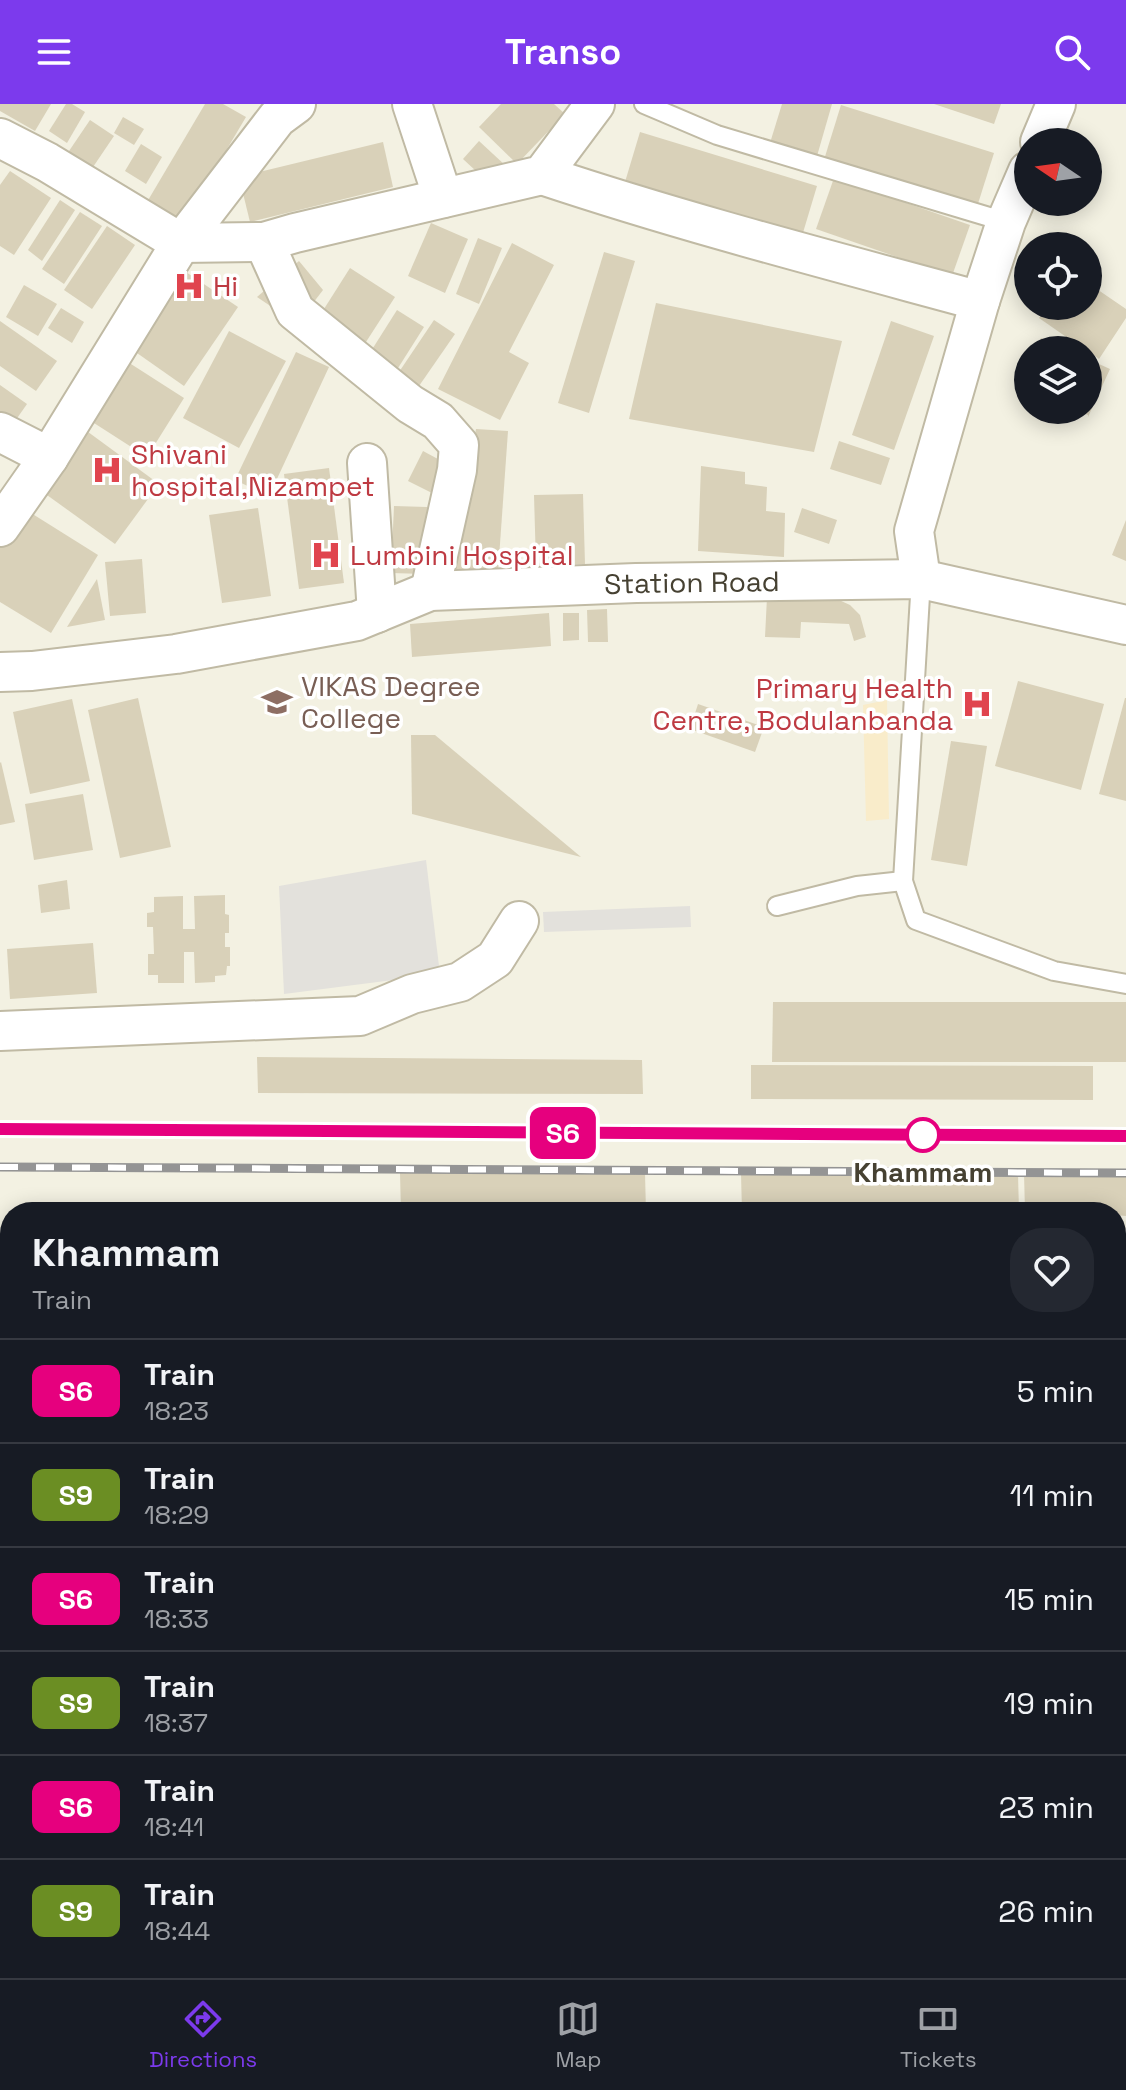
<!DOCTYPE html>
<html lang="en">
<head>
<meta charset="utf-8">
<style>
  body { margin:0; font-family:"Space Grotesk",sans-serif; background:#242831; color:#f1f3f6; height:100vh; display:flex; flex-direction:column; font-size:30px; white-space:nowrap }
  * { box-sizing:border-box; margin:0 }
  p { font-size:26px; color:#9ea1a6 }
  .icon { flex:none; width:44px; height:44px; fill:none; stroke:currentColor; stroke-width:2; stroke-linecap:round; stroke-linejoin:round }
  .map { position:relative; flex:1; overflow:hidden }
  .side { position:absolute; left:0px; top:1098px; width:1126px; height:776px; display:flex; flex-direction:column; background:#171b24; border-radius:32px 32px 0 0; box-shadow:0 4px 20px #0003 }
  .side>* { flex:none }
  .badge { padding:0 16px; border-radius:12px; font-size:28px; line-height:52px }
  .needle { width:52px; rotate:283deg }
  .fabs { position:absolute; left:1014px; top:24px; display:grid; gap:16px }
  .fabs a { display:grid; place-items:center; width:88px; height:88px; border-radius:50%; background:#171b24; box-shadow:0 4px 20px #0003; font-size:40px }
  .map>.badge { position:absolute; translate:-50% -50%; box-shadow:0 0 0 4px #fff }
  .round { display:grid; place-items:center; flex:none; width:84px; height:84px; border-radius:32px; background:#242831 }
  .summary { display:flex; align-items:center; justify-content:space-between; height:136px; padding:0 32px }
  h1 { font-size:38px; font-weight:800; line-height:60px }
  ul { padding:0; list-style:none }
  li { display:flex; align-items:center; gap:24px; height:104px; padding:0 32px; border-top:2px solid #363941 }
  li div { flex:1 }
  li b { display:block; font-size:30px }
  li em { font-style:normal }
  li .badge { min-width:88px; font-weight:700; text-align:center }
  header { display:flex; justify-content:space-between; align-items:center; height:104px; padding:0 32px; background:#7c3aed; color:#fff; font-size:36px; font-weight:800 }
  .dock { display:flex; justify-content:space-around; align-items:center; height:112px; border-top:2px solid #363941; background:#171b24; font-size:22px; color:#9ea1a6 }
  .dock a { display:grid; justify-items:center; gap:4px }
  .dock .current { color:#7c3aed }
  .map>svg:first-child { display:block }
  .commercial { fill:#f9ecca }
  .education { fill:#efeaca }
  .parking { fill:#e3e1dc }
  .building { fill:#d9d1b9 }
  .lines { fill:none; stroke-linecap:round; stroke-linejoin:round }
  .service-casing { stroke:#c0baa4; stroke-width:22 }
  .minor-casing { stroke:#c0baa4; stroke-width:42 }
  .service { stroke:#fff; stroke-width:18 }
  .minor { stroke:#fff; stroke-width:38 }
  .rail-casing { stroke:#949494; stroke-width:9 }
  .rail { stroke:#fff; stroke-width:6; stroke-dasharray:18; stroke-linecap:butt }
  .line-casing { stroke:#fff; stroke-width:18 }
  .line { stroke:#e6007e; stroke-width:12 }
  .stop-dot { fill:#fff; stroke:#e6007e; stroke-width:4 }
  .labels { text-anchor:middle; stroke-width:7; stroke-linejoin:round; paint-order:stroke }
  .health-label { font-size:28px; fill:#be3a42; stroke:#fff; text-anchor:start }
  .street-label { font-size:28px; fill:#464132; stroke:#fff }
  .education-label { font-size:28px; fill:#785e54; stroke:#fff; text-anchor:start }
  .stop-label { font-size:28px; font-weight:bold; fill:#464132; stroke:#fff }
</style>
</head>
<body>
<header><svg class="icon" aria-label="menu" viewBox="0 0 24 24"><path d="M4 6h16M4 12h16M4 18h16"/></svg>Transo<svg class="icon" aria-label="search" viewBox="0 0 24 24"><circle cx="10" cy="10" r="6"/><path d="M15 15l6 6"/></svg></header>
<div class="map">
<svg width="1126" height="1874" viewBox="0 0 1126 1874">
  <rect width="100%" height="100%" fill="#f3f1e2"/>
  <polygon class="commercial" points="887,596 889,715 866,717 863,601"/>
  <polygon class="education" points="1116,1797 1126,1800 1126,1874 594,1874 598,1864 1116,1864"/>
  <g class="parking">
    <polygon points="426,756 440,870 284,890 279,782"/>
    <polygon points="690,802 691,823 544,828 543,808"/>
  </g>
  <g class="building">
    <polygon points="0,0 51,0 35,27 0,7"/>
    <polygon points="66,0 72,0 85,8 67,39 49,27"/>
    <polygon points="205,0 223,0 246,13 183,119 147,98"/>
    <polygon points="501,0 554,0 565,10 517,60 479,23"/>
    <polygon points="782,0 832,0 817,52 770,39"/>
    <polygon points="934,0 1001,0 994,20"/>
    <polygon points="841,1 994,49 976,106 823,59"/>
    <polygon points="123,13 144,25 134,41 114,29"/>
    <polygon points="90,16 114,32 91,66 67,50"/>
    <polygon points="640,28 817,82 802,132 625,78"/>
    <polygon points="479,37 506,62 490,80 463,55"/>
    <polygon points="383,38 393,83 250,118 239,73"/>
    <polygon points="141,40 162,53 146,80 125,67"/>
    <polygon points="10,67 51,94 14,151 0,142 0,81"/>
    <polygon points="834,74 970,121 952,172 816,125"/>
    <polygon points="60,96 75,106 42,157 28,146"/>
    <polygon points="80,108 102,122 64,180 42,165"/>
    <polygon points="431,119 468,135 445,189 408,172"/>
    <polygon points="107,122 135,141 92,205 64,186"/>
    <polygon points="478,134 502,144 479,200 456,190"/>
    <polygon points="512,139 554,161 509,248 529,259 500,316 438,285"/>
    <polygon points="604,148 635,157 589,309 558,299"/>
    <polygon points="299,157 323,186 297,220 257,193"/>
    <polygon points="180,164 238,203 184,282 127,242"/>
    <polygon points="350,164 395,193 355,255 310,227"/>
    <polygon points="1088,179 1126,205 1126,214 1099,255 1088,246 1085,246 1039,214 1047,202 1088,202"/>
    <polygon points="24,181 57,200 38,232 6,213"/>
    <polygon points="656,199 842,237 814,348 629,315"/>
    <polygon points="61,204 84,218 72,239 48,224"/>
    <polygon points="397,206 424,223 393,272 366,255"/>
    <polygon points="434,216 455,230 419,282 399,268"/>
    <polygon points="0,217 57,257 36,287 0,262"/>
    <polygon points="891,217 934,232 894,346 852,331"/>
    <polygon points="229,227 286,257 239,344 183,314"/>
    <polygon points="1041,234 1068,246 1035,246"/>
    <polygon points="296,248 329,263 269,392 235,376"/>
    <polygon points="120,253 184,294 147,353 83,312"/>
    <polygon points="1088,255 1110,265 1088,313 1088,311 1077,306 1088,306"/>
    <polygon points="0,281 27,300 6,330 0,326"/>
    <polygon points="84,325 159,380 115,440 40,386"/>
    <polygon points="476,325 508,327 498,468 451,467"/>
    <polygon points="839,337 890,354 881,381 830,365"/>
    <polygon points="423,347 449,361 434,390 408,377"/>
    <polygon points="701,362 745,368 745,380 767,383 766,407 785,409 784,453 698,447"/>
    <polygon points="329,364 344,479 299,485 284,370"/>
    <polygon points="583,390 585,460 536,461 534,391"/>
    <polygon points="394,402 427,403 424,470 391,469"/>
    <polygon points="23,404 98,451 51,529 0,498 0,441"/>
    <polygon points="258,404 271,492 222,499 209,411"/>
    <polygon points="802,404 837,416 829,440 794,428"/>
    <polygon points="1126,416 1126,457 1112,451"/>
    <polygon points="142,455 146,509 110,512 105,458"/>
    <polygon points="97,475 105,516 67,523"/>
    <polygon points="767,493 839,496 850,501 860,511 866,533 854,537 849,520 801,518 800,534 765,533"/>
    <polygon points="607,505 608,538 588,538 587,506"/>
    <polygon points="549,509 551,542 412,553 410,520"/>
    <polygon points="563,509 579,509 579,536 563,537"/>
    <polygon points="1018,577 1104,600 1081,686 995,662"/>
    <polygon points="138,594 171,743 120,754 88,606"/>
    <polygon points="1125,594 1126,594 1126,697 1099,690"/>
    <polygon points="72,595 90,677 30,690 13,608"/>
    <polygon points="698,600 764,623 755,648 690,625"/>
    <polygon points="411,631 435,631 581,753 412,710"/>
    <polygon points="951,637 987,642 967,762 931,756"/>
    <polygon points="1,658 15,718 0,721 0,659"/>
    <polygon points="83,690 93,746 34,756 25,700"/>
    <polygon points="67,776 70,805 41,809 38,781"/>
    <polygon points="225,791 225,810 229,811 229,829 225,829 225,843 230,843 230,862 227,862 226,871 215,872 215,878 195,879 194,848 184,848 184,879 158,879 158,871 148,871 148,850 154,850 153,823 147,823 147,809 154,808 154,793 183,792 183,825 195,825 194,792"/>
    <polygon points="93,839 97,889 10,895 7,845"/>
    <polygon points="773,898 1126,898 1126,958 772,958"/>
    <polygon points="257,953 642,956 643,990 258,989"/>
    <polygon points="751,961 1093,962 1093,996 751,995"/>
    <polygon points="400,1069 645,1069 646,1108 401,1108"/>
    <polygon points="1024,1069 1126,1069 1126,1112 1116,1111 1116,1108 1025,1108"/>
    <polygon points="741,1070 1018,1070 1019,1108 742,1108"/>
    <rect x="1116" y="1361" width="10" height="56"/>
    <rect x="1116" y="1433" width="10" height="44"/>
    <polygon points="1116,1543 1124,1544 1118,1597 1116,1597"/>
    <polygon points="0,1578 10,1579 10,1604 0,1603"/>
    <polygon points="1116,1673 1126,1674 1126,1754 1116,1753"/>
    <polygon points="10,1783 10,1823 0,1826 0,1786"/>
    <polygon points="362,1864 369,1864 396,1874 359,1874"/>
    <polygon points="413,1864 486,1864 482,1874 413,1874 410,1873"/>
    <polygon points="621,1864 716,1864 712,1874 617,1874"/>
  </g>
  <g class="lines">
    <g class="service-casing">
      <g id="service">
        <polyline points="644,0 717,31 1006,118"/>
        <polyline points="921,475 903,777 916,816 1054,867 1126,880"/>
        <polyline points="777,802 857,782 903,777"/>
      </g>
    </g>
    <g class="minor-casing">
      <g id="minor">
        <polyline points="412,0 443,94"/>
        <polyline points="0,34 47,58 181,139 49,353 0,423"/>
        <polyline points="1040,38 1056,0"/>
        <path d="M 542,71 C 686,119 833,157 980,197"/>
        <polyline points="264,138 295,207 410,300 438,317 459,341 457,366 430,487"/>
        <polyline points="181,139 264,138 295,129 542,71 595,0"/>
        <polyline points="181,139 277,14 296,0"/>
        <polyline points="0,328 49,353"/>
        <polyline points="367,359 377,509"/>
        <polyline points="921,475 914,427 980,197 1006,118 1028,67"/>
        <path id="s1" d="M 0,568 L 32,567 L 176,550 L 357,517 L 430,487 L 636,479 L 921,475 L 1126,521"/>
        <polyline points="0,927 360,912 412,890 460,878 495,855 519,817"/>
        <polyline points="0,1364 10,1365"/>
        <polyline points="1116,1649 1126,1651"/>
        <polyline points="563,1874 566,1864"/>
      </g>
    </g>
    <use href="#service" class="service"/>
    <use href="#minor" class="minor"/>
    <g class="rail-casing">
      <g id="rail">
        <polyline points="0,1025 1126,1032"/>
        <polyline points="0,1063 1126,1069"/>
      </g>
    </g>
    <use href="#rail" class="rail"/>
  </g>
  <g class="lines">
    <g class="line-casing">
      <polyline id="line" points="0,1025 1126,1032"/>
    </g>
    <use href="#line" class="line"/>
  </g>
  <defs>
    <g id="hospital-bare" transform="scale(2.4)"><path d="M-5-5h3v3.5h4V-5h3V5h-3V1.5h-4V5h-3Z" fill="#e0444e" stroke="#fff" stroke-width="2.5" paint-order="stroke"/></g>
    <g id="university-bare" transform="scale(2.4)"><path d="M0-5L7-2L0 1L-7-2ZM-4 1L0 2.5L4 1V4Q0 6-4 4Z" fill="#8d6e63" stroke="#fff" stroke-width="2.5" paint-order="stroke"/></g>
  </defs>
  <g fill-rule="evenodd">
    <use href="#hospital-bare" x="189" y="182"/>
    <use href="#hospital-bare" x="107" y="366"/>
    <use href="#hospital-bare" x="326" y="451"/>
    <use href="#university-bare" x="277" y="598"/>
    <use href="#hospital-bare" x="977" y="600"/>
  </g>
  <circle class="stop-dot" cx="923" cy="1031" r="16"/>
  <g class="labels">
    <g class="health-label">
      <text x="213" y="192">Hi</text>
      <text x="131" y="360">Shivani<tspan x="131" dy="32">hospital,Nizampet</tspan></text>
      <text x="350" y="461">Lumbini Hospital</text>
      <text x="953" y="594" text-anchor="end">Primary Health<tspan x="953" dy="32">Centre, Bodulanbanda</tspan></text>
    </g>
    <g class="street-label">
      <text dy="10" stroke="none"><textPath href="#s1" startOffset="702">Station Road</textPath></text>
    </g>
    <g class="education-label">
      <text x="301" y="592">VIKAS Degree<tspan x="301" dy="32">College</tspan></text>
    </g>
    <g class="stop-label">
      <text x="923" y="1078">Khammam</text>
    </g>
  </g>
</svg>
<div class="fabs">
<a><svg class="needle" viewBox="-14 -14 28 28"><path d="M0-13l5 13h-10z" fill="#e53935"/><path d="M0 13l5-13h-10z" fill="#9ea1a6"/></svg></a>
<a><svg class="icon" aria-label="locate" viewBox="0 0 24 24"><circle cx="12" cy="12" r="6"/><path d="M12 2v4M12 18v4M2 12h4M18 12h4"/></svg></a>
<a><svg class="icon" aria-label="layers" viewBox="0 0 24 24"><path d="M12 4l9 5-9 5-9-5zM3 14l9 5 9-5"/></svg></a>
</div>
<b class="badge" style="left:563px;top:1029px;background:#e6007e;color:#fff">S6</b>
<section class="side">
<div class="summary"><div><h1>Khammam</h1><p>Train</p></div><a class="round"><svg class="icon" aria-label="heart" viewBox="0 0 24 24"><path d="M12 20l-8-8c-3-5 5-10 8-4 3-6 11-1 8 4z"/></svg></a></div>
<ul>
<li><span class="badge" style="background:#e6007e;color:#fff">S6</span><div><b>Train</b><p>18:23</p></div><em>5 min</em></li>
<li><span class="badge" style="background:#6b8e23;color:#fff">S9</span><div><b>Train</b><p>18:29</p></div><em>11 min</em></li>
<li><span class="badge" style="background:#e6007e;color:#fff">S6</span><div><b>Train</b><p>18:33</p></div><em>15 min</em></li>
<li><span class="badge" style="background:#6b8e23;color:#fff">S9</span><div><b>Train</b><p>18:37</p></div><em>19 min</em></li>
<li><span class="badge" style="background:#e6007e;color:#fff">S6</span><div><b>Train</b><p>18:41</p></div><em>23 min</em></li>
<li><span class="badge" style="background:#6b8e23;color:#fff">S9</span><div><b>Train</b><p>18:44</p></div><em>26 min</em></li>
</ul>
</section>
</div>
<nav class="dock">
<a class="current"><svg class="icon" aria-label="directions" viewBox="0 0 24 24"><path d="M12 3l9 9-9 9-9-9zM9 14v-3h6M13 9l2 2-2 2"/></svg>Directions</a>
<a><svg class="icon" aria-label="map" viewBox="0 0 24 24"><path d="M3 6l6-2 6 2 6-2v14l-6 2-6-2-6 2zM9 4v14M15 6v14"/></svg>Map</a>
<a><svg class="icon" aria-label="tickets" viewBox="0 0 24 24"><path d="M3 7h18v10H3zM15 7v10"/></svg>Tickets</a>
</nav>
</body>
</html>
